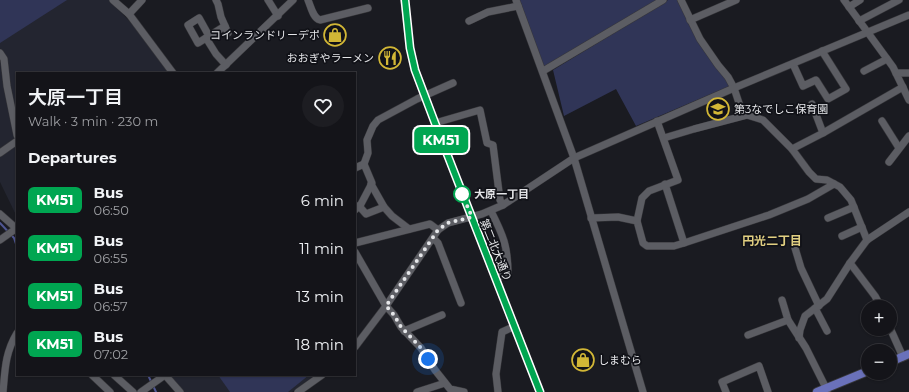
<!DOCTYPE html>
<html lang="en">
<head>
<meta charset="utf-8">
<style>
  body { margin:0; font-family:Montserrat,"Noto Sans JP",sans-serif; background:#1d1d22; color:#f1f3f6; height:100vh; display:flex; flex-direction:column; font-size:15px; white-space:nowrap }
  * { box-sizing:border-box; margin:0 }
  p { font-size:13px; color:#9d9ea2 }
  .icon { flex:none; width:22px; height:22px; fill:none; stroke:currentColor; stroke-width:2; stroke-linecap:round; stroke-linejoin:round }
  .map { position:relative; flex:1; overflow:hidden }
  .details { position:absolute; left:16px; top:72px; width:340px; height:304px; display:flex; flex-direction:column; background:#141419; border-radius:0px; box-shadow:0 1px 3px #0004,0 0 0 1px #333338 }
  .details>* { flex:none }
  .badge { padding:0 8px; border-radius:6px; font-size:14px; line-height:26px }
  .controls { position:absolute; left:861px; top:300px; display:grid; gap:8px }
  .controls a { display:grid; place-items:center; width:36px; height:36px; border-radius:50%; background:#141419; box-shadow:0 1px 3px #0004,0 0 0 1px #333338; font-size:20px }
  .you { position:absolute; width:20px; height:20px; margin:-10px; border:3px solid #fff; border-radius:50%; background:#1a73e8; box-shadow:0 0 0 6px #1a73e833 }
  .map>.badge { position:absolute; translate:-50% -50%; box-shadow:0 0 0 2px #fff }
  h2 { padding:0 12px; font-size:15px; line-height:36px }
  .round { display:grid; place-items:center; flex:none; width:42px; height:42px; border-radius:21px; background:#1d1d22 }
  .headline { display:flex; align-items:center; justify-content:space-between; height:68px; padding:0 12px }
  h1 { font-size:19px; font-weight:600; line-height:30px }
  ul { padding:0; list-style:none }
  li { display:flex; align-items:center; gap:12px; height:48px; padding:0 12px }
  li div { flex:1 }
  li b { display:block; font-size:15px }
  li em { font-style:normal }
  li .badge { min-width:44px; font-weight:700; text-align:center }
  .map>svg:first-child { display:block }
  .built { fill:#232530 }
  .green { fill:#303557 }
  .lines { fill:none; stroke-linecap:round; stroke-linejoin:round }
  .stream { stroke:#4f5693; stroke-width:2 }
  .minor-casing { stroke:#37373b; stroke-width:8 }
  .major-casing { stroke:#37373b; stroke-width:10 }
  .minor { stroke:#5c5d63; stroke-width:7 }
  .major { stroke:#6a71ba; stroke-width:8 }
  .line-casing { stroke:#fff; stroke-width:9 }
  .line { stroke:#00a651; stroke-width:6 }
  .walk { stroke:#e5e6e9; stroke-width:4; stroke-dasharray:0 7.2 }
  .stop-dot { fill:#fff; stroke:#00a651; stroke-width:2 }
  .labels { text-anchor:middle; stroke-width:3.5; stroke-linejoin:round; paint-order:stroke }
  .poi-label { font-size:11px; fill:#e5e6e9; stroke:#111218; text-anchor:end }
  .stop-label { font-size:11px; font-weight:bold; fill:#e5e6e9; stroke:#111218; text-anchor:start }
  .street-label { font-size:11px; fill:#e5e6e9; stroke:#111218 }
  .neighbourhood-label { font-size:12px; font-weight:bold; fill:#e1cf81; stroke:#111218 }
</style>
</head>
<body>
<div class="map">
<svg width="909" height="392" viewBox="0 0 909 392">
  <rect width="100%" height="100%" fill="#1a1b21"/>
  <g class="built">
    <polygon points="0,0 109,0 133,25 169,73 17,73 17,120 6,58 0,48"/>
    <polygon points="0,59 15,138 0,149"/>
    <polygon points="17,143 17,217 0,182 0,155"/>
    <polygon points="168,375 315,375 292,392 183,392"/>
  </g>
  <g class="green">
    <polygon points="0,0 67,0 0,43"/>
    <polygon points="519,0 658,0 544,69"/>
    <polygon points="668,0 677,0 701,46 722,72 730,86 636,126 616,89 564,116 553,70"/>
    <polygon points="218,375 309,375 288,392 230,392"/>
  </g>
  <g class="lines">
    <g class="stream">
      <polyline points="0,223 14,238 17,247"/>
      <polyline points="148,375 156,392"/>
    </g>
    <g class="minor-casing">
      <g id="minor">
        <polyline points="113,0 129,14 173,73"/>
        <polyline points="216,0 218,4 221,17 228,33"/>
        <polyline points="268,0 278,16"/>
        <path d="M 308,0 C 311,7 313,18 320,20 L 368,8"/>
        <polyline points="404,0 410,48 415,69 435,123 540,392"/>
        <polyline points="516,0 574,158 643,392"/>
        <polyline points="681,0 700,39 718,65 728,77 734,88 741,109 747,115 763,120 792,149 809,172 816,179 827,180 840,187 851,200 867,240"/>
        <polyline points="844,0 893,67 909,100"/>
        <polyline points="849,7 860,0"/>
        <polyline points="129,14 142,0"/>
        <polyline points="690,20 736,0"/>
        <polyline points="469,21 488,12 518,6"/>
        <polyline points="859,21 899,0"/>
        <polyline points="209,36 199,18 188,25 198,43 225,26"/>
        <polyline points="206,38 216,54 226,65"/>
        <polyline points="0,53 4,59 7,86 17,135"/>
        <polyline points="793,64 803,86 816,80 828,99 846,89 822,51"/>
        <polyline points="543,71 663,0"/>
        <polyline points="864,71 887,59"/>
        <polyline points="217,73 293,0"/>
        <polyline points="896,73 909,73"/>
        <polyline points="812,104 823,133"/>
        <polyline points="882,121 899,148"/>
        <polyline points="435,123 480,110 487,143 493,145 500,200 503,205"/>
        <polyline points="664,138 694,129 747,115"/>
        <polyline points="792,149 823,133 903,87"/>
        <polyline points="0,153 17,141"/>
        <polyline points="889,162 909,136"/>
        <polyline points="355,168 364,164"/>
        <polyline points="371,184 384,207 392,216 409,229"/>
        <polyline points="665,184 684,243"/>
        <polyline points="359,206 366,214 384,207"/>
        <polyline points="355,210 361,204 372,183 364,164 368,153 367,140 373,126 378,120 417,99 453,83"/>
        <path d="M 491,211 C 503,235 508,246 508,274 L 496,278"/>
        <polyline points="0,214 17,229"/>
        <polyline points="591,218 618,217 637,221 643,243 647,246 674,246 684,243 769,215 808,199 834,184"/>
        <polyline points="828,218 854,207"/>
        <polyline points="637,221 642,198 649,191 678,180 657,121"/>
        <polyline points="842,236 862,227"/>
        <polyline points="433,238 438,243 461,303"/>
        <polyline points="0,240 17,228"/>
        <polyline points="355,243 430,224 438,230"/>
        <polyline points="795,248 801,268 819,306"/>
        <polyline points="355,252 386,306 394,315 401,327 421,348 435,370 450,389 464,392"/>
        <polyline points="850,263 875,296 881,307"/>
        <polyline points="782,300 788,320 806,348 826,388 827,392"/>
        <polyline points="815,308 827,331"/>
        <polyline points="890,328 903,357"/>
        <polyline points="404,331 442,315"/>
        <polyline points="748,335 788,320"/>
        <polyline points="799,338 800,330 805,316 827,299 850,263 867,240 909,212"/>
        <polyline points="355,347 386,306 438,230 448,223 482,214 503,205 574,158 734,88 909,15"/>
        <polyline points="92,375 110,392"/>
        <polyline points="114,375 133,392"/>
        <polyline points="165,375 180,392"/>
        <path d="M 3,392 C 5,370 5,353 17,333"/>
        <polyline points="141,392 165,375"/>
        <polyline points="298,392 322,375"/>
        <polyline points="417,392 445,383"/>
        <polyline points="498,392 496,374 502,332 515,326"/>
        <polyline points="726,392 722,382 759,366 768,392"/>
      </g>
    </g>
    <g class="major-casing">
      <g id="major">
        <polyline points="890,362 909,354"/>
        <polyline points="817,392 868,371"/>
      </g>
    </g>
    <use href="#minor" class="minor"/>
    <use href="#major" class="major"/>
  </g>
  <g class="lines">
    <g class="line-casing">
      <polyline id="line" points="405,0 410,48 415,70 435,123 540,392"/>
    </g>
    <use href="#line" class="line"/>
    <polyline class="walk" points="428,359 421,348 401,327 394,315 386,306 438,230 448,223 472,217 462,194"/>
  </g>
  <defs>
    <g id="shop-ring" transform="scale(1.15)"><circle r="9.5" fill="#111218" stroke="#d2b736" stroke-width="1.5"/><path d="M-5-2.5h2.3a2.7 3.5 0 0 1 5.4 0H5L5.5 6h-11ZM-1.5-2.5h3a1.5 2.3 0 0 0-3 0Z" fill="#d2b736"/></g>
    <g id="restaurant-ring" transform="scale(1.15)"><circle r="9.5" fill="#111218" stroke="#d2b736" stroke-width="1.5"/><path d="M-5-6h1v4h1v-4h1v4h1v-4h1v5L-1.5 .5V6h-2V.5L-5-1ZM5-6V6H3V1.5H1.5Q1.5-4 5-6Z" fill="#d2b736"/></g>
    <g id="school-ring" transform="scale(1.15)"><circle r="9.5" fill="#111218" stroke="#d2b736" stroke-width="1.5"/><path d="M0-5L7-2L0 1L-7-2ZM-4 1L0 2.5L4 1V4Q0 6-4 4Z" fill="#d2b736"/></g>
  </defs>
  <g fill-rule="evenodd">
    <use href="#shop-ring" x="335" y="35"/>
    <use href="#restaurant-ring" x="390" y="58"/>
    <use href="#school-ring" x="718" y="109"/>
    <use href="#shop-ring" x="583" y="360"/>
  </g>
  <circle class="stop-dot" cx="462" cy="194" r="8"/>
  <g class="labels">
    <g class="poi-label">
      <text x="320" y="39">コインランドリーデポ</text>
      <text x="374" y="62">おおぎやラーメン</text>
      <text x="734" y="113" text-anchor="start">第3なでしこ保育園</text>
      <text x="598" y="364" text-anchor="start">しまむら</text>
    </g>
    <g class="stop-label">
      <text x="474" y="198">大原一丁目</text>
    </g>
    <g class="street-label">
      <text transform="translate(496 250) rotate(68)" y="4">第二北大通り</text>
    </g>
    <g class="neighbourhood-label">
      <text x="772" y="245">円光二丁目</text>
    </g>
  </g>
</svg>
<div class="controls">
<a>+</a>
<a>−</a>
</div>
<div class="you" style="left:428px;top:359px"></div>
<b class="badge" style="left:441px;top:140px;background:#00a651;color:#fff">KM51</b>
<section class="details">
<div class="headline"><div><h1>大原一丁目</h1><p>Walk · 3 min · 230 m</p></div><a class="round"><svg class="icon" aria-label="heart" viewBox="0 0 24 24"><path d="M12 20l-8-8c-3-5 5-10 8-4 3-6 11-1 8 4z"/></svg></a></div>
<h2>Departures</h2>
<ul>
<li><span class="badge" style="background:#00a651;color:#fff">KM51</span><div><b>Bus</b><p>06:50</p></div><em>6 min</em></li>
<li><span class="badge" style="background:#00a651;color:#fff">KM51</span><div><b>Bus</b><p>06:55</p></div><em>11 min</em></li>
<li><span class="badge" style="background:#00a651;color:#fff">KM51</span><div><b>Bus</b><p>06:57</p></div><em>13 min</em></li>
<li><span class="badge" style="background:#00a651;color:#fff">KM51</span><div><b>Bus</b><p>07:02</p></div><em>18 min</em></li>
</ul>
</section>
</div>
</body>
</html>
